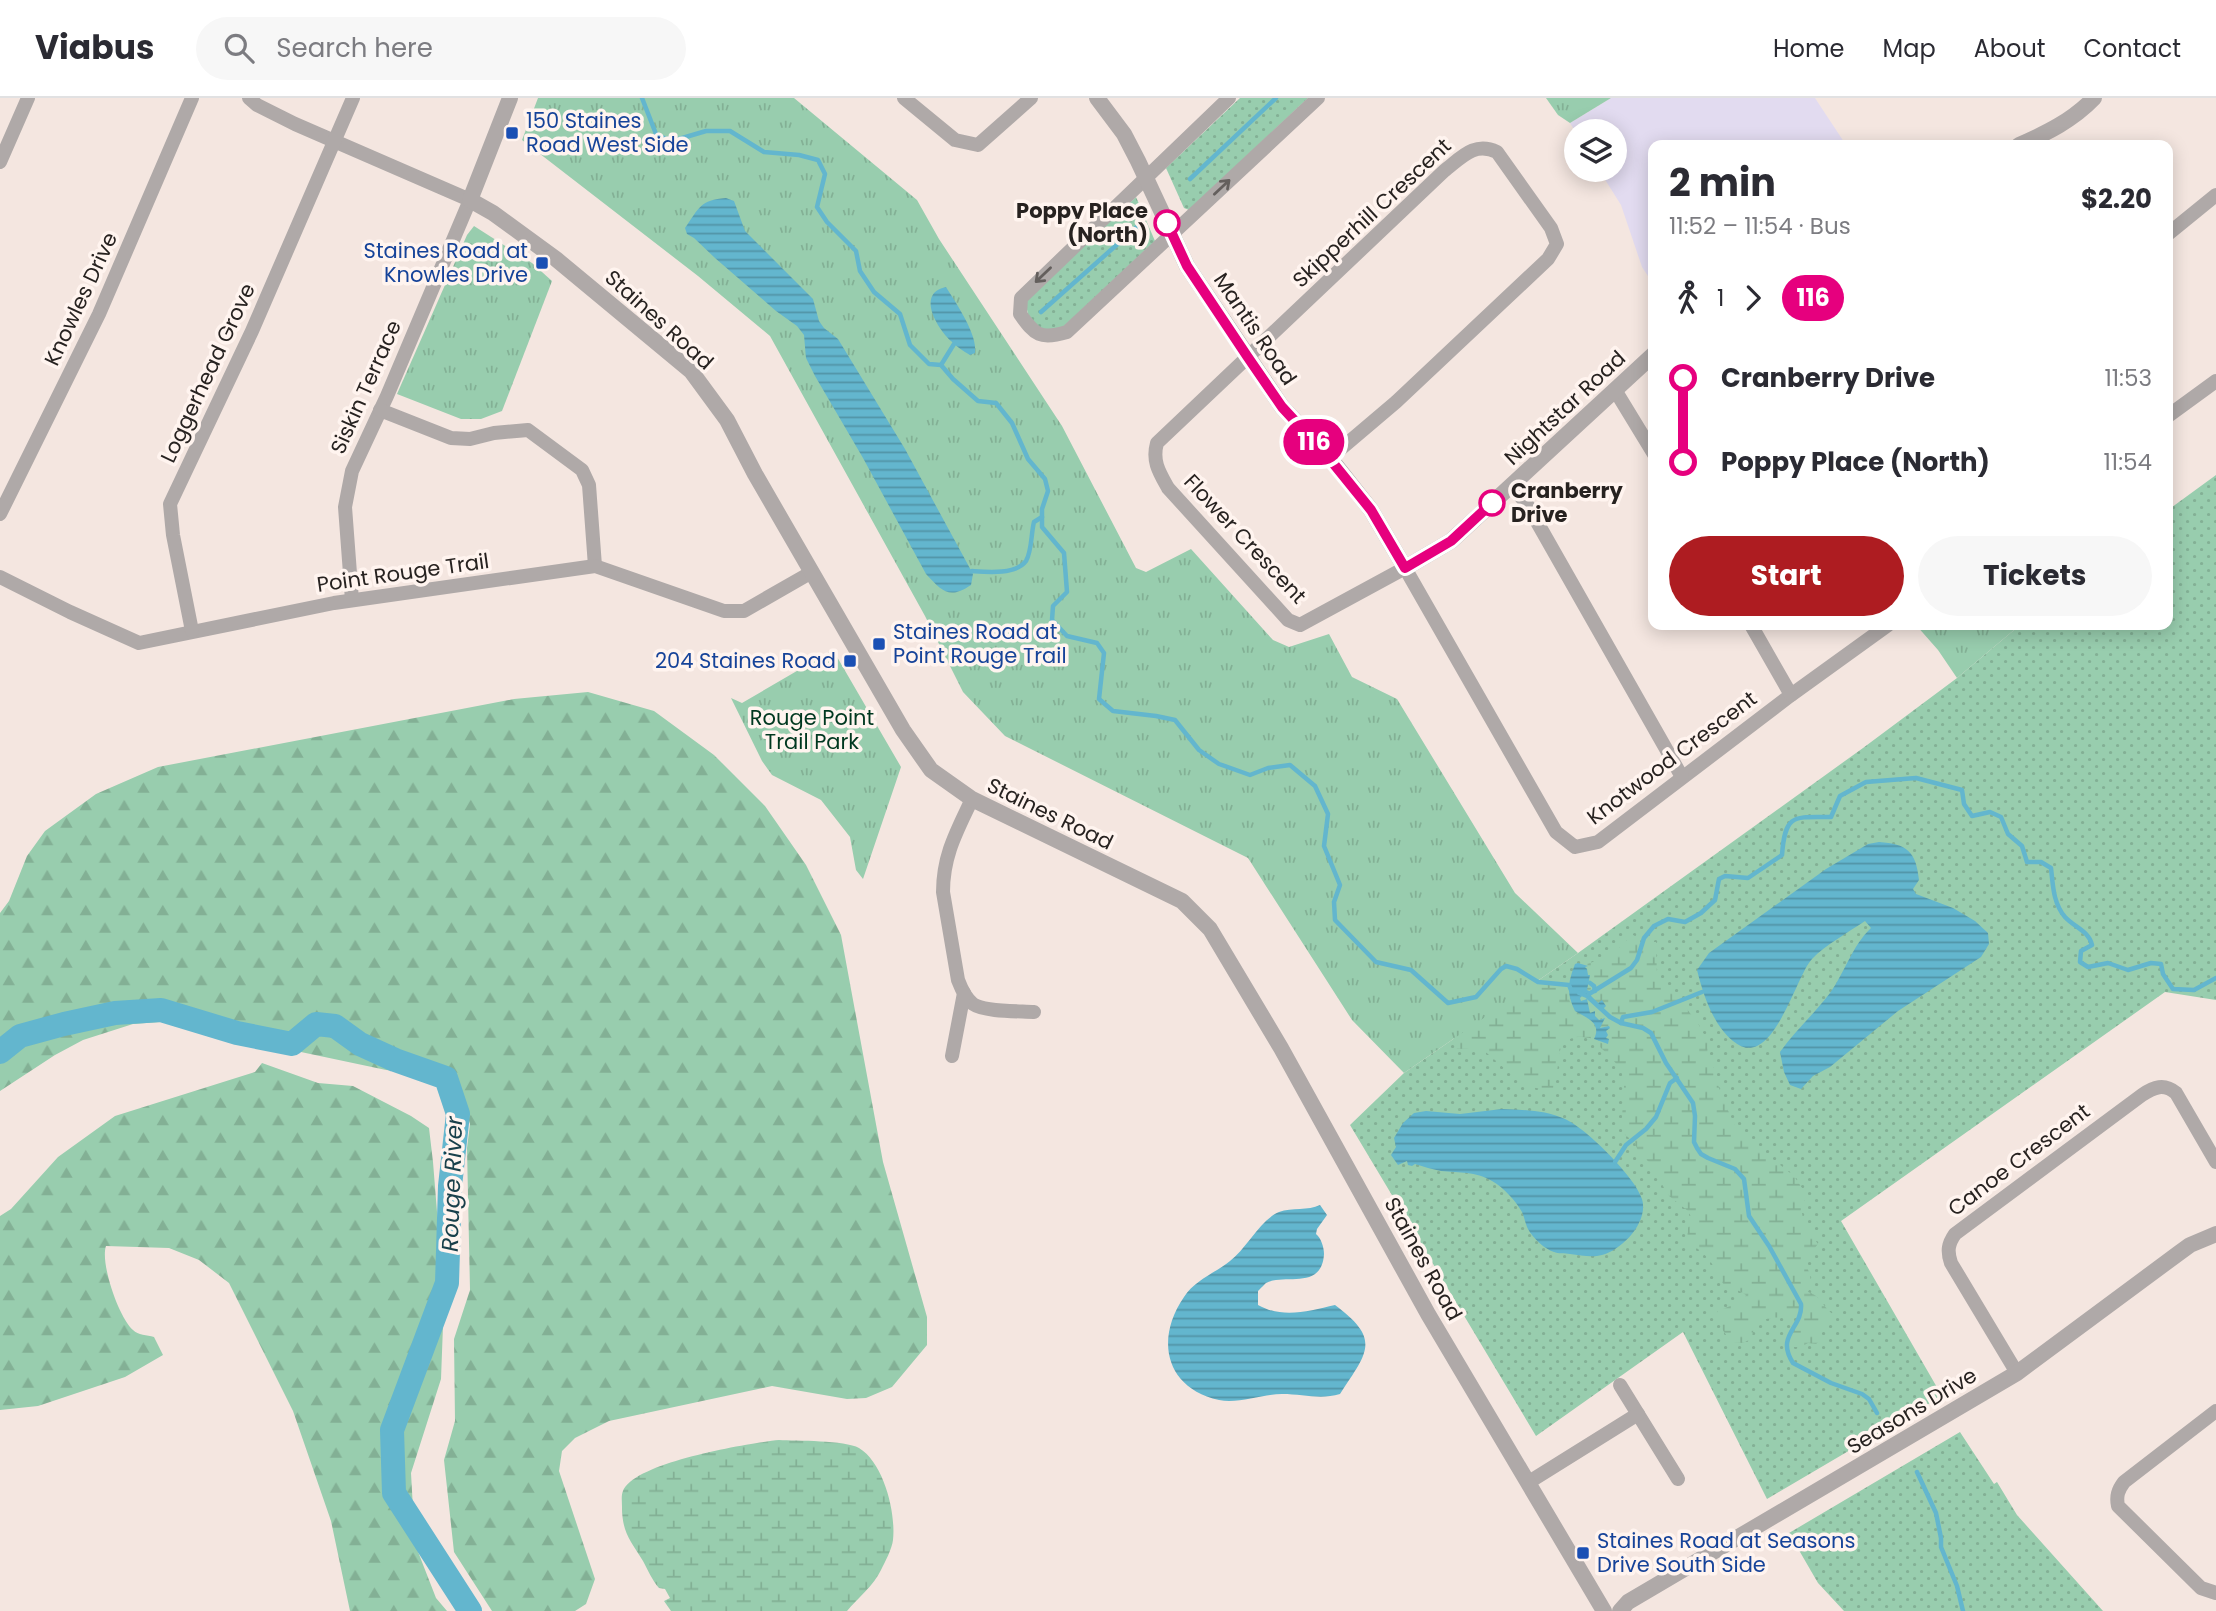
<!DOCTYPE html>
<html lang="en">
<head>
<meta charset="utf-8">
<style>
  body { margin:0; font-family:Poppins,sans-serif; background:#f7f7f7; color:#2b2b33; height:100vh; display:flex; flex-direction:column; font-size:26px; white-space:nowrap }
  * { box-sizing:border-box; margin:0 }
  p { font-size:23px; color:#7c7c81 }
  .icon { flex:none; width:38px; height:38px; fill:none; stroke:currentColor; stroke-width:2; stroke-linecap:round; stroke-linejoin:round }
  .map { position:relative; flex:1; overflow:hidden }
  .details { position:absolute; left:1648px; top:42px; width:525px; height:490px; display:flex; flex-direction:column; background:#fff; border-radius:14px; box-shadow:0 4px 18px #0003 }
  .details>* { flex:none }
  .badge { padding:0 14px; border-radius:23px; font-size:24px; line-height:46px }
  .buttons { position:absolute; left:1564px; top:21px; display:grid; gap:14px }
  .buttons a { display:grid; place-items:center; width:63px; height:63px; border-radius:50%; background:#fff; box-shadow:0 4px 18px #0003; font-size:35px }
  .map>.badge { position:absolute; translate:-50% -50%; box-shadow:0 0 0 4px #fff }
  .legs { display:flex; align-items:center; gap:10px; height:77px; padding:0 21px; font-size:23px }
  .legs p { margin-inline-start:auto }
  .summary { display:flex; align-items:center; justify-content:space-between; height:119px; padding:0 21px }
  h1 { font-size:38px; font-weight:700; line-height:52px }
  .primary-button { display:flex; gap:14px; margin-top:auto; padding:14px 21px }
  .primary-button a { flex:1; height:80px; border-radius:42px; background:#ae1c21; color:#fff; font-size:28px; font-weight:700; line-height:80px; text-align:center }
  .primary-button a+a { background:#f7f7f7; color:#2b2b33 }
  ul { padding:0 21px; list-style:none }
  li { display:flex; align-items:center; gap:24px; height:84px; font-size:26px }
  li i { display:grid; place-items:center; width:10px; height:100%; margin:0 9px; background:currentColor }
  li i::after { content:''; width:18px; height:18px; margin:-9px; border:5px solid; border-radius:50%; background:#fff }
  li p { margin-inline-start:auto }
  li:first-child i { background:linear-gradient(#0000 50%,currentColor 0) }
  li:last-child i { background:linear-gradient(currentColor 50%,#0000 0) }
  header { display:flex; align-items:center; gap:42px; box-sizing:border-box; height:98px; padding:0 35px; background:#fff; border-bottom:2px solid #e1e1e2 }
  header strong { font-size:33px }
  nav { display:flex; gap:38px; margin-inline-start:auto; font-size:24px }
  .search { width:490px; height:63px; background:#f7f7f7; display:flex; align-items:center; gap:18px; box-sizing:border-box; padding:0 24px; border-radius:38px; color:#7c7c81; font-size:26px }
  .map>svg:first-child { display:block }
  .education { fill:#e2dbf0 }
  .grass { fill:url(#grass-dots) }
  .forest { fill:url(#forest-firs) }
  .wetland { fill:url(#wetland-marsh) }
  .park { fill:url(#park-tufts) }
  .water { fill:url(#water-rules) }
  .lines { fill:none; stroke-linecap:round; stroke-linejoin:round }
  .stream { stroke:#63b6ce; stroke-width:4.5 }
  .river { stroke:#63b6ce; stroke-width:24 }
  .minor { stroke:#afa9a8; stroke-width:14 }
  .tertiary { stroke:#afa9a8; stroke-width:16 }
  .oneway { stroke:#645f5d }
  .line-1-casing { stroke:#fff; stroke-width:16 }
  .line-1 { stroke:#e6007e; stroke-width:10 }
  .transit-dot { fill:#1a4fb4; stroke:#fff4ef; stroke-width:2.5 }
  .stop-1-dot { fill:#fff; stroke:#e6007e; stroke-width:3.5 }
  .labels { text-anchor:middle; stroke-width:7; stroke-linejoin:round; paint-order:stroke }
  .transit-label { font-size:21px; fill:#164399; stroke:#fff4ef; text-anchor:start }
  .stop-label { font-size:21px; font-weight:bold; fill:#272220; stroke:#fff4ef; text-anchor:end }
  .street-label { font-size:21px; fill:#272220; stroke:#fff4ef }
  .park-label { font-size:21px; fill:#003820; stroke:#fff4ef }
  .water-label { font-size:23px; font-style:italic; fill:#19404b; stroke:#fff4ef }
</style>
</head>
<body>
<header>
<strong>Viabus</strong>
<div class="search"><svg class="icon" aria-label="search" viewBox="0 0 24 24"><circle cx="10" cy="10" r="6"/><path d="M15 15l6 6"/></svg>Search here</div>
<nav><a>Home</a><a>Map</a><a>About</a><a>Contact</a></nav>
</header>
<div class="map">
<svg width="2216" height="1513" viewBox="0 0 2216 1513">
  <defs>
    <pattern id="grass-dots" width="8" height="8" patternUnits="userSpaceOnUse" patternTransform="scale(1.75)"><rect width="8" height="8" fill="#98cdae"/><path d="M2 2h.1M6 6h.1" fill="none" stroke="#83b095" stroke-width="1.8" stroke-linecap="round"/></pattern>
    <pattern id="forest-firs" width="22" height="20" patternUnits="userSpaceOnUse" patternTransform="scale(1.75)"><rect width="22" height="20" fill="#98cdae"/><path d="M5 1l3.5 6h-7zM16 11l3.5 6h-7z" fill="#83b095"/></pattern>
    <pattern id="wetland-marsh" width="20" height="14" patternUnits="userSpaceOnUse" patternTransform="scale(1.75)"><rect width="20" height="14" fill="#98cdae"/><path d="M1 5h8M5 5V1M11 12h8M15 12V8" fill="none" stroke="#83b095"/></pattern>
    <pattern id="park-tufts" width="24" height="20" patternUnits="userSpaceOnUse" patternTransform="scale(1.75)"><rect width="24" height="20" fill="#98cdae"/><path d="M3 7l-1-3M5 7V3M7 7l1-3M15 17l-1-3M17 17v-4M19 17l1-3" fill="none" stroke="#83b095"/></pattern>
    <pattern id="water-rules" width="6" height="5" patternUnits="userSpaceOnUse" patternTransform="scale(1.75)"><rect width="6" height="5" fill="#63b6ce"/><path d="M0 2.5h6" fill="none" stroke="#5294a7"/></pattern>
  </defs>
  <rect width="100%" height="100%" fill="#f4e6e0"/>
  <polygon class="education" points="1611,0 1815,0 1846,47 1654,47 1654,187 1642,169 1621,107 1599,72 1615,72 1615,33 1577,33 1577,36 1570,25"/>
  <g class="grass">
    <polygon points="1240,0 1308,0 1189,112 1184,110 1166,70"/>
    <path d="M 1136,99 L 1155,143 L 1060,232 L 1043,235 C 1031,226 1025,216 1027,201 Z"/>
    <polygon points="2216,377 2216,902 2165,894 1841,1123 1942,1298 1767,1401 1683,1234 1536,1338 1350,1027 1404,975 1578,855 1863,650 1957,580 2020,527 2168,527 2168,412"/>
    <polygon points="1960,1334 1994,1386 1997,1384 2017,1417 2103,1513 1844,1513 1818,1485 1789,1435"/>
  </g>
  <g class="forest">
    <polygon points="588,594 654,613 714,657 765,708 806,767 841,837 883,1064 927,1219 927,1247 892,1289 866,1300 847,1301 772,1288 609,1323 575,1340 562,1353 559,1373 595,1481 586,1506 575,1513 492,1513 454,1454 444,1362 455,1323 454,1241 470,1192 467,1050 470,1026 465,1010 450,992 417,975 386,972 282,950 188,922 133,926 83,942 55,957 0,993 0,815 9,803 27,758 45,733 96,696 158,669 514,601"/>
    <path d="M 262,965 L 318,985 L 353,988 L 411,1018 L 429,1030 L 433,1064 L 444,1201 L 441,1281 L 411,1375 L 415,1446 L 436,1500 L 447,1513 L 350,1513 L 331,1423 L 293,1313 L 229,1185 L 199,1162 L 169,1150 L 106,1148 C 100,1165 119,1220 133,1232 C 138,1237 147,1237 154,1239 L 163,1257 L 125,1279 L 38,1308 L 0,1312 L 0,1118 L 11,1111 L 58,1059 L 115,1018 L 255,974 Z"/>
  </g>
  <g class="wetland">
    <path d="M 1631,836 L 1635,838 L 1638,844 L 1656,844 L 1657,880 L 1660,887 L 1677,898 L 1699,927 L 1708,944 L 1707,958 L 1713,967 L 1713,973 L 1723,1001 L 1734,1026 L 1741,1036 L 1794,1078 L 1804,1093 L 1804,1106 L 1802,1115 L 1804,1126 L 1818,1146 C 1795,1173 1818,1172 1808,1194 C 1823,1199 1822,1209 1833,1216 L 1832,1224 L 1820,1230 L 1820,1235 L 1823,1240 L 1816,1246 L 1808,1245 L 1801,1249 L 1787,1249 L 1788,1237 L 1798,1219 C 1780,1222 1773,1215 1755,1227 L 1751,1241 L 1743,1245 L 1731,1244 L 1722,1231 L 1721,1220 L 1716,1216 L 1718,1213 L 1742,1203 L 1746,1197 L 1734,1190 L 1726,1191 C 1715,1171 1709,1154 1687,1145 L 1688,1130 L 1692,1121 L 1688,1113 L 1669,1098 L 1648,1063 L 1640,1058 L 1635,1045 L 1623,1035 C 1619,1014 1628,995 1622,975 C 1618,966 1608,956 1601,950 C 1598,948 1597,944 1594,942 C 1590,939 1583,939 1578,939 C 1554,941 1561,963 1556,977 C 1554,983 1553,986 1553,993 L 1525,988 L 1481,950 L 1457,951 L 1453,937 L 1523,874 L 1538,884 L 1569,887 C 1564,912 1582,913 1596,928 L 1596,941 L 1603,946 L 1607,941 L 1605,940 L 1606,929 L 1600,930 L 1604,921 L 1599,922 L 1588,914 L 1583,902 L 1579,901 L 1583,897 L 1587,898 L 1604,914 L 1597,904 L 1592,901 L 1591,894 L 1587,892 L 1587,871 L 1584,869 L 1588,867 L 1587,866 C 1604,860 1622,852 1631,836 Z"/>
    <path d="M 779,1342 C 796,1343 845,1342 859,1350 C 884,1365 896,1415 893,1442 C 892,1451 885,1464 881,1472 C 874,1487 858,1500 847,1513 L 671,1513 L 664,1503 L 670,1500 L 665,1491 L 659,1490 C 652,1482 648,1472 643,1463 C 630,1442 622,1434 622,1409 C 622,1404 621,1397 623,1393 C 634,1364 749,1345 779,1342 Z"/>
  </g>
  <g class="park">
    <polygon points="538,0 794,0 917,102 939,141 1062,328 1136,470 1146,474 1191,451 1273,542 1289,549 1329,536 1352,579 1397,601 1515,795 1578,855 1404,975 1352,922 1248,760 1005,638 963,594 925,518 770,238 698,178 522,42"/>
    <polygon points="1546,0 1611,0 1570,25 1558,17"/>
    <polygon points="474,128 532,165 552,183 502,313 481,321 461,321 397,296 467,137"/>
    <polygon points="1916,527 2020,527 1957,580 1938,552"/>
    <polygon points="833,552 901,669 863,781 856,772 850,739 821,702 772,677 762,663 731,600 742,605"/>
  </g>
  <g class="water">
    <path d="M 726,100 L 734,103 L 745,133 L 813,201 L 819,223 L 824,230 L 838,241 L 905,351 L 973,476 L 971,487 C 949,502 942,493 926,476 L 863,360 L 815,278 L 806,260 L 804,237 L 797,228 L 776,213 L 715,160 L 694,140 L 687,136 L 685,130 C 699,110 700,102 726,100 Z"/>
    <path d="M 946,189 C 956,205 978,237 975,255 L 970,257 C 963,253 957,249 951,243 C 937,230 916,195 946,189 Z"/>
    <path d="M 1879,744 C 1907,746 1916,753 1919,782 L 1913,791 L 1916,796 L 1953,810 L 1975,823 L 1988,835 L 1989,846 L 1981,859 L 1898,913 L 1830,969 L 1813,978 L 1801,991 L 1790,987 L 1784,974 L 1780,954 C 1795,933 1814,916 1830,895 C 1845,874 1852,848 1871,830 L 1865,823 C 1849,834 1825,847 1812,861 C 1795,879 1772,976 1733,943 C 1713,927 1703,896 1697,872 L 1709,855 L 1826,771 L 1868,746 Z"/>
    <path d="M 1578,865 L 1588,868 L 1585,869 L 1587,871 L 1588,877 L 1590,877 L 1587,892 L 1592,894 L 1590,897 L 1598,905 L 1602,902 L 1606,908 L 1604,910 L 1605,915 L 1587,898 L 1583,897 L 1580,900 L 1581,903 L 1587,901 L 1590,915 L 1595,913 L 1595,918 L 1599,922 L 1605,920 L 1600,930 L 1609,928 L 1610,930 L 1606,933 L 1608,937 L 1606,940 L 1609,941 L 1608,946 L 1594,941 C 1602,925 1587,920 1575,913 C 1566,894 1568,885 1575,866 Z"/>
    <path d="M 1502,1011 C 1524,1012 1545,1012 1565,1021 C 1586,1030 1636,1080 1642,1101 C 1649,1124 1622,1152 1602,1157 C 1591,1160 1581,1157 1570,1156 C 1565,1155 1558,1156 1554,1154 C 1544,1151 1531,1138 1527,1129 C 1525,1124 1524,1118 1522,1114 C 1515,1102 1504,1090 1492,1083 C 1475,1073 1460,1075 1441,1073 C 1432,1071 1424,1069 1415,1066 L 1412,1068 L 1408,1067 L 1407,1063 L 1398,1067 L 1391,1057 L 1396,1049 L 1394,1040 L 1403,1025 L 1414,1015 L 1426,1013 L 1460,1016 Z"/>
    <path d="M 1320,1107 L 1327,1117 L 1317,1131 L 1316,1136 C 1321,1140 1324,1149 1324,1156 C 1322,1193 1284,1175 1266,1185 C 1265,1186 1259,1192 1258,1193 L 1258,1207 C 1283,1221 1309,1213 1335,1207 C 1382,1242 1367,1254 1340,1296 C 1320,1302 1303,1296 1282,1296 C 1262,1296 1239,1306 1219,1302 C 1165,1290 1155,1241 1184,1199 C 1195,1182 1215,1175 1230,1163 C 1246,1151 1261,1121 1279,1114 C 1292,1109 1308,1113 1320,1107 Z"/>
  </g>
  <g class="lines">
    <g class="stream">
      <polyline points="642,0 656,36 666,41 679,41 706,33 730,33 764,54 799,57 818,62 825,76 817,109 827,124 856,153 860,173 874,194 900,216 910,247 929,266 941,267 953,281 978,303 996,305 1012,325 1028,361 1045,381 1048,393 1042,411 1042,429 1064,455 1067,494 1053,508 1052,522 1067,538 1097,545 1104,555 1099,601 1113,613 1156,618 1175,622 1199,652 1219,666 1250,677 1268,670 1290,667 1315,688 1328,716 1324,748 1340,787 1334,804 1335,822 1376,864 1411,872 1448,905 1476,899 1501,871 1506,868 1517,871 1538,884 1569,887 1571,892"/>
      <polyline points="1190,81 1276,0"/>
      <polyline points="1041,214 1138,128"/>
      <polyline points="941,267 954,246"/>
      <path d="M 972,473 C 986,474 1016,477 1026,463 C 1032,453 1031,435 1034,424 L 1042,419"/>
      <polyline points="1590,885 1594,888 1595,893"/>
      <path d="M 1579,895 L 1587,898 L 1610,919 L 1621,925 L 1643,930 L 1651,935 L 1666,965 L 1693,1005 L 1695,1018 L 1694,1044 L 1697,1050 L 1701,1056 L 1708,1060 L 1735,1071 L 1744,1081 L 1749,1118 L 1769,1148 L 1801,1206 C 1803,1230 1775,1237 1793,1265 L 1831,1285 L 1862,1296 L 1869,1301 L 1877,1315"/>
      <path d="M 1589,896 L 1631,870 L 1637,862 L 1644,840 L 1654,828 L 1668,821 L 1685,824 L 1701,815 L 1715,802 L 1719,781 L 1725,778 L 1748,780 L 1782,757 C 1785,715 1794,719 1831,719 L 1840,698 L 1866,684 L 1916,680 L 1962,692 L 1964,706 L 1972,718 L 1990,714 L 2001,719 L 2008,736 L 2022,748 L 2027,764 L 2041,764 L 2051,770 C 2053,787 2053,805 2065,819 C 2074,829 2089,833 2092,847 L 2081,853 L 2080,864 L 2088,869 L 2108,865 L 2128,872 L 2151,865 L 2161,866 L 2163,876 L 2173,891 L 2194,892 L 2216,880"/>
      <polyline points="1621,925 1623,919 1652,914 1702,894"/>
      <polyline points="1615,1064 1626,1047 1646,1031 1656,1019 1670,985 1677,980"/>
      <polyline points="1917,1374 1936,1415 1941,1440 1941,1449 1957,1488 1963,1513"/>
    </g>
    <polyline class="river" points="0,954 20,938 64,926 115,915 161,912 237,935 292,946 316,926 335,928 360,946 395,962 446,980 458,1016 450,1088 447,1185 392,1332 394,1395 470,1513"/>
    <g class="minor">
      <polyline points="249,0 257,7 295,26 470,102 387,298 352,373 345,409 352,502"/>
      <polyline points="904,0 955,42 978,47 1031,0"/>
      <path d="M 1229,0 L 1021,200 L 1020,216 C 1035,237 1040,242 1067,234 L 1318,0"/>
      <polyline points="0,64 28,0"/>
      <polyline points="2168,136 2216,97"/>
      <polyline points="1615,292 1654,356"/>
      <polyline points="380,312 451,340 470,341 494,335 528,332 582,372 589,387 595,468"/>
      <polyline points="2168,318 2216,283"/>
      <path d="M 1330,360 L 1396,304 L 1548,161 L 1557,146 L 1551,130 L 1497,54 C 1474,43 1461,60 1444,73 L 1157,345 C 1152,363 1159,374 1168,390 L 1288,522 L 1300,527 L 1405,470 L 1556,734 L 1575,749 L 1598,744 L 1791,597 L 1888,527"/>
      <polyline points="1512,387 1528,408 1682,679"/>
      <polyline points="0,416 99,216 192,0"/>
      <polyline points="0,479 70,514 139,545 334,505 595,468 724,513 744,513 812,474"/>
      <polyline points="1751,527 1791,597"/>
      <polyline points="192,533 173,437 170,406 252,233 353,0"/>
      <path d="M 972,701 C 957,733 943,757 943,794 L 958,882 C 961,890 965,900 973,906 C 984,914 1020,913 1034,914"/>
      <polyline points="952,958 964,895"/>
      <path d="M 2017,1275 L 1951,1165 C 1947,1153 1948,1146 1955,1136 L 2142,997 C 2154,989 2164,985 2176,995 L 2216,1064"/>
      <polyline points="1620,1287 1678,1381"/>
      <path d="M 2216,1313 L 2124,1384 C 2118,1392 2116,1398 2118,1408 L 2201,1490 L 2216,1495"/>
      <polyline points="1529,1384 1638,1316"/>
    </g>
    <g class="tertiary">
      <polyline points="510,0 470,102 493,115 556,161 691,273 727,322 755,376 903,632 931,672 972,701 1182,803 1210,831 1281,950 1428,1216 1604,1513"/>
      <polyline points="1097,0 1124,36 1138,63 1187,168 1282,309 1330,360 1371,412 1405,470 1451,443 1654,256"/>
      <path d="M 2019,47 C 2047,35 2073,22 2094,0"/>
      <polyline points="1620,1513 1628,1504 2017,1275 2179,1155 2190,1147 2216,1136"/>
    </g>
  </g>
  <defs><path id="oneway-shaft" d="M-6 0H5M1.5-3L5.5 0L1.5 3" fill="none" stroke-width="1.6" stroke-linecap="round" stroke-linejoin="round" transform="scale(1.75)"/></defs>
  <g class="oneway">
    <use href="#oneway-shaft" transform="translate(1222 89) rotate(-43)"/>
    <use href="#oneway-shaft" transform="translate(1043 177) rotate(136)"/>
  </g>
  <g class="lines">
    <g class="line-1-casing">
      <polyline id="line-1" points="1167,125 1187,168 1247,258 1282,309 1329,360 1371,412 1405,470 1451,443 1492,405"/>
    </g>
    <use href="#line-1" class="line-1"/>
  </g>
  <g class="transit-dot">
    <rect x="505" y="28" width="14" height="14" rx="3.5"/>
    <rect x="535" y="158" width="14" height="14" rx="3.5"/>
    <rect x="872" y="539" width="14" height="14" rx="3.5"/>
    <rect x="843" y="556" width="14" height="14" rx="3.5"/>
    <rect x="1576" y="1448" width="14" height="14" rx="3.5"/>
  </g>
  <g class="stop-1-dot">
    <circle cx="1167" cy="125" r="12"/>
    <circle cx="1492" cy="405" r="12"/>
  </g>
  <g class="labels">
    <g class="transit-label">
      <text x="526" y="30">150 Staines<tspan x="526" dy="24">Road West Side</tspan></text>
      <text x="528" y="160" text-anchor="end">Staines Road at<tspan x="528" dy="24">Knowles Drive</tspan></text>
      <text x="893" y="541">Staines Road at<tspan x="893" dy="24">Point Rouge Trail</tspan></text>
      <text x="836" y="570" text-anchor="end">204 Staines Road</text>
      <text x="1597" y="1450">Staines Road at Seasons<tspan x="1597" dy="24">Drive South Side</tspan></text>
    </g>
    <g class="stop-label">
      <text x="1148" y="120">Poppy Place<tspan x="1148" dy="24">(North)</tspan></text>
      <text x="1511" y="400" text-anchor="start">Cranberry<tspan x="1511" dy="24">Drive</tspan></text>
    </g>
    <g class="street-label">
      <text transform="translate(1372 115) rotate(-43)" y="7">Skipperhill Crescent</text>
      <text transform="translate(81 201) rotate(-65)" y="7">Knowles Drive</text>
      <text transform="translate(659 222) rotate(42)" y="7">Staines Road</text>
      <text transform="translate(1255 231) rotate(56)" y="7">Mantis Road</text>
      <text transform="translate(208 275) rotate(-65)" y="7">Loggerhead Grove</text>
      <text transform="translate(366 289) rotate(-66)" y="7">Siskin Terrace</text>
      <text transform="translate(1565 310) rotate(-43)" y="7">Nightstar Road</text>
      <text transform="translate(1245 441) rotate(47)" y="7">Flower Crescent</text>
      <text transform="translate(403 475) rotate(-8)" y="7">Point Rouge Trail</text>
      <text transform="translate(1672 660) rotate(-37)" y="7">Knotwood Crescent</text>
      <text transform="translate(1050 716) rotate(26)" y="7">Staines Road</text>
      <text transform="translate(2019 1062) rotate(-37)" y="7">Canoe Crescent</text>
      <text transform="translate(1423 1161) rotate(61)" y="7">Staines Road</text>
      <text transform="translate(1912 1313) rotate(-31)" y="7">Seasons Drive</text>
    </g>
    <g class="park-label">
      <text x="812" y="627">Rouge Point<tspan x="812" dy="24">Trail Park</tspan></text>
    </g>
    <g class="water-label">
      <text transform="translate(452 1086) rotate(-88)" y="8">Rouge River</text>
    </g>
  </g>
</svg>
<div class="buttons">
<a><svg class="icon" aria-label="layers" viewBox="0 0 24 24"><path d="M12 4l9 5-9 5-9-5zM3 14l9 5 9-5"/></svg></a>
</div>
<b class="badge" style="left:1314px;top:344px;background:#e6007e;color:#fff">116</b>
<section class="details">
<div class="summary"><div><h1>2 min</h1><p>11:52 – 11:54 · Bus</p></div><b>$2.20</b></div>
<div class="legs"><svg class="icon" aria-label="walk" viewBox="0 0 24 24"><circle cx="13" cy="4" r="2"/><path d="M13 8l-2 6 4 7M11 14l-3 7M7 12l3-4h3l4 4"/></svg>1<svg class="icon" aria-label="forward" viewBox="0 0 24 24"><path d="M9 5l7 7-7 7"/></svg><b class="badge" style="background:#e6007e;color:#fff">116</b></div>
<ul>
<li><i style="color:#e6007e"></i><b>Cranberry Drive</b><p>11:53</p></li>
<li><i style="color:#e6007e"></i><b>Poppy Place (North)</b><p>11:54</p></li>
</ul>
<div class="primary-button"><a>Start</a><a>Tickets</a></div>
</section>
</div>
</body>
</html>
